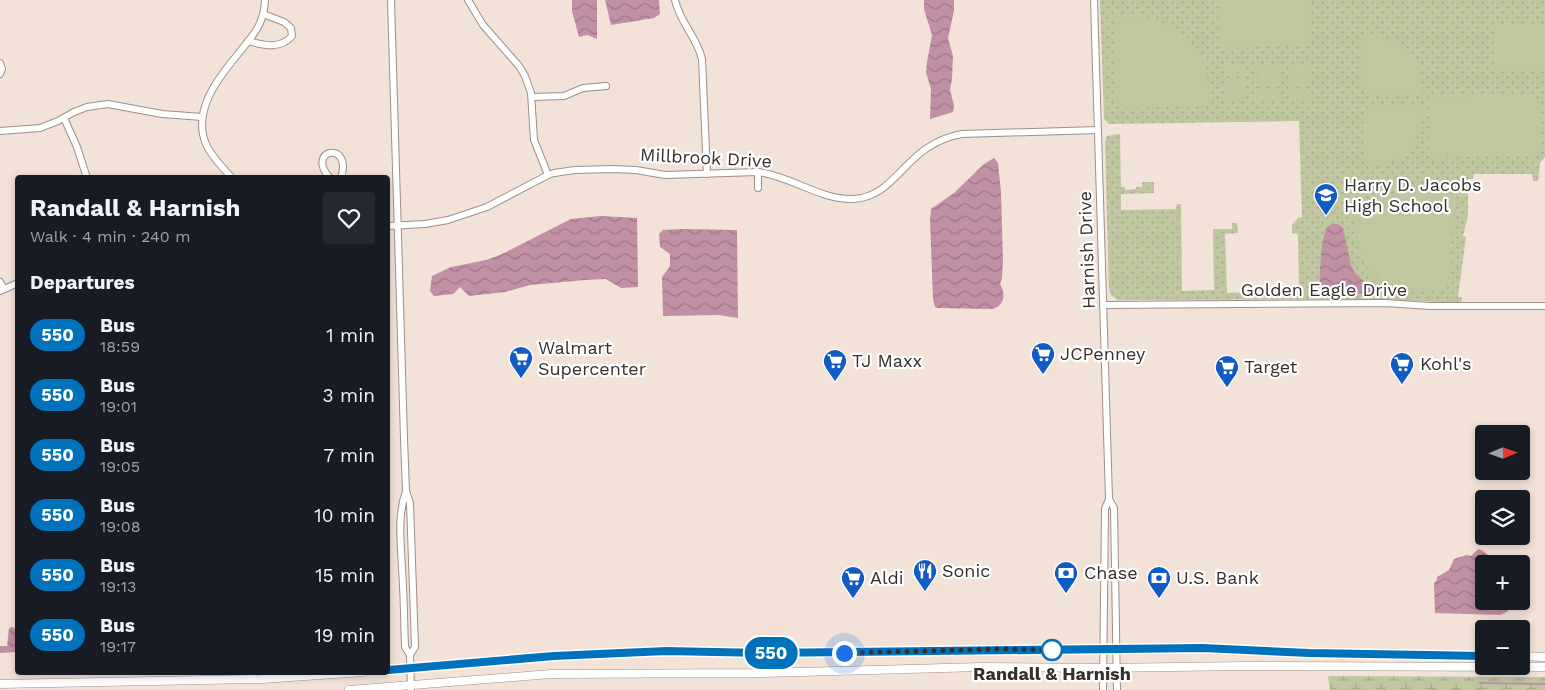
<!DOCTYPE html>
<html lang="en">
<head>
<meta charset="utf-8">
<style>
  body { margin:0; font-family:"Work Sans",sans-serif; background:#242831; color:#f1f3f6; height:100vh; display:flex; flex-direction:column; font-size:19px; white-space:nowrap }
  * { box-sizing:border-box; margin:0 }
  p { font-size:16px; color:#9ea1a6 }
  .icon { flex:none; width:28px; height:28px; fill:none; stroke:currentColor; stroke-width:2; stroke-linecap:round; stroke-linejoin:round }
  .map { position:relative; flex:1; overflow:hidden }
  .sheet { position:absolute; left:15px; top:175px; width:375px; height:500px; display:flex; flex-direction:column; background:#171b24; border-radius:5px; box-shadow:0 2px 8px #0003 }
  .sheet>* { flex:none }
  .badge { padding:0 10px; border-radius:16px; font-size:18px; line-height:32px }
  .needle { width:32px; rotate:88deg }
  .tools { position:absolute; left:1475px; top:425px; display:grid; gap:10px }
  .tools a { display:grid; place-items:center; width:55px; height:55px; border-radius:5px; background:#171b24; box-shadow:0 2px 8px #0003; font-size:25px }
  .you { position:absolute; width:25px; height:25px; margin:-12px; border:4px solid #fff; border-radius:50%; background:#1a73e8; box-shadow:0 0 0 8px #1a73e833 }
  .map>.badge { position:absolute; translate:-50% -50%; box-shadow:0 0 0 2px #fff }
  h2 { padding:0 15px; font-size:19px; line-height:45px }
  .round { display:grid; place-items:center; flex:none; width:52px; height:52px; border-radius:5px; background:#242831 }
  .headline { display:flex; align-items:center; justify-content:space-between; height:85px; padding:0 15px }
  h1 { font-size:24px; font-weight:700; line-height:38px }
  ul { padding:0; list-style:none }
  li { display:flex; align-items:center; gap:15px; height:60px; padding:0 15px }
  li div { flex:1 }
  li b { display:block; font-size:19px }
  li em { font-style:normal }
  li .badge { min-width:55px; font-weight:700; text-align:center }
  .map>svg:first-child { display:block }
  .grass { fill:url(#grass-dots) }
  .wetland { fill:url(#wetland-marsh) }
  .garden { fill:#bfc6a0 }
  .water { fill:url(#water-waves) }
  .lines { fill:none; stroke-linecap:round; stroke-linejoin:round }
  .stream { stroke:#c290a5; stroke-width:2 }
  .minor-casing { stroke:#9f9087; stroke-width:8 }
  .major-casing { stroke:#9f9087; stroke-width:9 }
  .minor { stroke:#fff; stroke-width:6 }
  .major { stroke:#fff; stroke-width:8 }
  .line-casing { stroke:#fff; stroke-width:11 }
  .line { stroke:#0072bc; stroke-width:8 }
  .walk { stroke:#36302d; stroke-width:5; stroke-dasharray:0 9 }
  .stop-dot { fill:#fff; stroke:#0072bc; stroke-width:2.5 }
  .labels { text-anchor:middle; stroke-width:4.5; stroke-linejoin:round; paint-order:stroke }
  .street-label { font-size:18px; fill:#36302d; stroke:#fff }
  .poi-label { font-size:18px; fill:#36302d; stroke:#fff; text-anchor:start }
  .stop-label { font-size:18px; font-weight:bold; fill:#36302d; stroke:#fff }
</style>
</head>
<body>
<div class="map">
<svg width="1545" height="690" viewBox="0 0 1545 690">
  <defs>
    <pattern id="grass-dots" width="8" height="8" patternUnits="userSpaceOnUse" patternTransform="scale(1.25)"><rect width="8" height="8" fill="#bfc6a0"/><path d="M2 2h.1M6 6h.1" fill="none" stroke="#a5aa8a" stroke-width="1.8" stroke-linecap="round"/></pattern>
    <pattern id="wetland-marsh" width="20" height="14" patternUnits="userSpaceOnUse" patternTransform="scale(1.25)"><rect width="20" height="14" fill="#bfc6a0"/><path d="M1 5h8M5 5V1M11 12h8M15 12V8" fill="none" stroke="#a5aa8a"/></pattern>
    <pattern id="water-waves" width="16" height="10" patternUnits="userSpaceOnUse" patternTransform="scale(1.25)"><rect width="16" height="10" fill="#c290a5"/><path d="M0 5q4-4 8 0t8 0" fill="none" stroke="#9e7687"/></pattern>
  </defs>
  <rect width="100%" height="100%" fill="#f2e2d8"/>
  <polygon class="grass" points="1100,0 1545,0 1545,157 1540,163 1538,181 1533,181 1532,174 1474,174 1473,179 1468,179 1468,215 1463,236 1466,237 1458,297 1462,297 1462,301 1459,303 1382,299 1118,300 1111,295 1109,290 1105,142 1107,136 1120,134 1121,187 1125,187 1125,190 1136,189 1136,187 1142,187 1142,182 1154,182 1154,193 1121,194 1121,210 1176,209 1177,204 1181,204 1182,291 1214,290 1213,229 1232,229 1232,223 1237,223 1238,233 1225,234 1227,293 1299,291 1298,234 1292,233 1292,225 1298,218 1302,217 1299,121 1109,124 1104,119"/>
  <polygon class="wetland" points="1328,676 1545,677 1545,690 1330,690"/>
  <g class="garden">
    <polygon points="1220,0 1308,0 1309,46 1221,48"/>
    <path d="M 1130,16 C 1166,18 1196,35 1206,71 C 1209,82 1209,94 1209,106 L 1122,108 L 1117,103 L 1114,17 Z"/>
    <rect x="1496" y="26" width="49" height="43"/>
    <path d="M 1360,36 C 1398,33 1423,57 1423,95 L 1369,96 L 1362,89 Z"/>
    <polygon points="1311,63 1311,73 1290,74 1290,64"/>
    <polygon points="1278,64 1278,74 1257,74 1257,65"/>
    <rect x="1224" y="65" width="21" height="10"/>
    <polygon points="1311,76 1311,86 1290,86 1290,77"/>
    <rect x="1257" y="77" width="21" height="10"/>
    <polygon points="1224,78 1245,78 1245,87 1225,88"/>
    <polygon points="1290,89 1311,89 1311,98 1290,99"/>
    <polygon points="1245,90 1245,100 1225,100 1224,91"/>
    <polygon points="1257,90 1278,90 1278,99 1257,100"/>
    <polygon points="1537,94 1539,155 1432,158 1430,97"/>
    <path d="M 1424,105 C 1424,144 1403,165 1364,167 L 1363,112 L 1370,106 Z"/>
    <path d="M 1446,188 L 1456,198 L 1447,289 C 1433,289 1417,291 1404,288 C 1355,280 1356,240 1355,200 Z"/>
  </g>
  <g class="water">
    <polygon points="572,0 597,0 597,39 587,35 579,37 572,11"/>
    <polygon points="605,0 659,0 660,14 654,18 611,25"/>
    <polygon points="924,0 954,0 954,11 948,38 953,56 952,79 950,90 954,105 953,112 930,119 931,89 926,72 927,62 932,35 924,9"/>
    <path d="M 994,158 L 998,163 L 1001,192 L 1003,260 L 1002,278 L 1000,284 C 1006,294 1005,306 992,309 L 938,308 L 935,307 L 933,299 L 930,220 L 931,209 L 954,193 L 984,164 Z"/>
    <polygon points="601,216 637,218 638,287 621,288 606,279 585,280 530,285 505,292 469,296 460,287 453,294 434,296 430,291 432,276 451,267 486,260 500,255 571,219"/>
    <path d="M 1332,224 L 1338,224 L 1343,228 L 1351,265 L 1355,273 L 1371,288 L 1371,292 C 1360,294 1329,297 1320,291 C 1319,279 1321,234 1328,226 Z"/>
    <polygon points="681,229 737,230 738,318 719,315 663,316 662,277 670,266 670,254 660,247 659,234 663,230"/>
    <polygon points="1478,549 1482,550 1498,564 1484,564 1484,601 1508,601 1508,611 1501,615 1435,613 1434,583 1437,580 1437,577 1449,570 1454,559 1466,555 1471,556"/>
    <polygon points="13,627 16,630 17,652 0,653 0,646 7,646 9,628"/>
  </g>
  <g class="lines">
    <polyline class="stream" points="1480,683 1545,684"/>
    <g class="minor-casing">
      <g id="minor">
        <polyline points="391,0 404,439 406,491 410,503 415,647 410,655 411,690"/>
        <polyline points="468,0 483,25 519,66 525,76 531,93 534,140 548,175"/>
        <path d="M 675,0 C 680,23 697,37 702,59 L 707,174"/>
        <polyline points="1094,0 1109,499 1105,509 1103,690"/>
        <path d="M 248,41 C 263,45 280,50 292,36 L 291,28 L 284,22 L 263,14"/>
        <polyline points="0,63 2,69 0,74"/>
        <polyline points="532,97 564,96 583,88 606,86"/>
        <polyline points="64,118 77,147 87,178"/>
        <polyline points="0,131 40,128 58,121 74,112 87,107 108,104 162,114 202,117"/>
        <polyline points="758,172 758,188"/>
        <path d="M 232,178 C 223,168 211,156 206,144 C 192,111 218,78 238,54 C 253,35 264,25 265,0"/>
        <path d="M 330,178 C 304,150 353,139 341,178"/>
        <path d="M 388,226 L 425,224 L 448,220 L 487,207 L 548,175 L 554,173 L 575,170 L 612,169 L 636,170 L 665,175 L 758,172 C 791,176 820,200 853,199 C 887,198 901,165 927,148 C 938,141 949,136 962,134 L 1098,130"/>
        <polyline points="0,282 4,289"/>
        <polyline points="0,291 18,283"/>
        <polyline points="1103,305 1385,303 1430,306 1545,306"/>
        <path d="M 406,491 C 397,517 401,542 402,569 C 404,595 404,621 405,647 L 410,655"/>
        <polyline points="1109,499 1114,508 1117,690"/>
      </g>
    </g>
    <g class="major-casing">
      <g id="major">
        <polyline points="1521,656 1545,657"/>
        <polyline points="388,670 554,656 666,651 763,653 1203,648 1309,653 1484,656"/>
        <polyline points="0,684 262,679 363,672"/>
        <polyline points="349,690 551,674 763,673 981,667 1103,668 1245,666 1545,667"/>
      </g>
    </g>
    <use href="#minor" class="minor"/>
    <use href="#major" class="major"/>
  </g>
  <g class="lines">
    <g class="line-casing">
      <polyline id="line" points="388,670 554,656 666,651 763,653 1203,648 1309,653 1484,656"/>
    </g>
    <use href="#line" class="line"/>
    <polyline class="walk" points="844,653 1000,649 1055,650 1052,650"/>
  </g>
  <defs>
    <g id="school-pin" transform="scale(1.25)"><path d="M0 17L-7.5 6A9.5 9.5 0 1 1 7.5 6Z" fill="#125bc5" stroke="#fff"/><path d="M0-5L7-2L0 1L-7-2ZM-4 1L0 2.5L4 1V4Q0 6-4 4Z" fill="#fff"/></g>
    <g id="supermarket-pin" transform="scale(1.25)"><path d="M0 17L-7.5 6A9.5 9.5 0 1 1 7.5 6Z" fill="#125bc5" stroke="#fff"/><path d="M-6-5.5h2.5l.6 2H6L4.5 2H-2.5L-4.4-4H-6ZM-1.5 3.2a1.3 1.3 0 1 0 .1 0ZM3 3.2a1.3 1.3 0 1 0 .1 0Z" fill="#fff"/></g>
    <g id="restaurant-pin" transform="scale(1.25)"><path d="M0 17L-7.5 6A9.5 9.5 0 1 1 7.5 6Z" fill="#125bc5" stroke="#fff"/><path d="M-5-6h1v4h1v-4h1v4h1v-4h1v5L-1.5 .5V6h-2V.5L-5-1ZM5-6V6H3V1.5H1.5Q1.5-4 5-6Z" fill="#fff"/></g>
    <g id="bank-pin" transform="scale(1.25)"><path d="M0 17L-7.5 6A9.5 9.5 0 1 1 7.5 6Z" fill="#125bc5" stroke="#fff"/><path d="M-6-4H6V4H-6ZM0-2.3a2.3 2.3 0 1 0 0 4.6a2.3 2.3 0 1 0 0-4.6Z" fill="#fff"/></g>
  </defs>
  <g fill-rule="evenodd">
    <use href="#school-pin" x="1326" y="195"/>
    <use href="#supermarket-pin" x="1043" y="354"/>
    <use href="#supermarket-pin" x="521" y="358"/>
    <use href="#supermarket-pin" x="835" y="361"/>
    <use href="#supermarket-pin" x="1402" y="364"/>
    <use href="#supermarket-pin" x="1227" y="367"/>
    <use href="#restaurant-pin" x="925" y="571"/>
    <use href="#bank-pin" x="1066" y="573"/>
    <use href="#supermarket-pin" x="853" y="578"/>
    <use href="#bank-pin" x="1159" y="578"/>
  </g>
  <circle class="stop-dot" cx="1052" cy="650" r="10"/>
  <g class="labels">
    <g class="street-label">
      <text transform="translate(706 158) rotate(3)" y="6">Millbrook Drive</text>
      <text transform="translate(1087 250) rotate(-92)" y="6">Harnish Drive</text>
      <text x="1324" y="296">Golden Eagle Drive</text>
    </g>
    <g class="poi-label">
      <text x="1344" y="191">Harry D. Jacobs<tspan x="1344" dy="21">High School</tspan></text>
      <text x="538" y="354">Walmart<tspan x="538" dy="21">Supercenter</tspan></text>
      <text x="1060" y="360">JCPenney</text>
      <text x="852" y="367">TJ Maxx</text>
      <text x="1420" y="370">Kohl's</text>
      <text x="1244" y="373">Target</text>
      <text x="942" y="577">Sonic</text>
      <text x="1084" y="579">Chase</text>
      <text x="870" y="584">Aldi</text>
      <text x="1176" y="584">U.S. Bank</text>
    </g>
    <g class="stop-label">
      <text x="1052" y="680">Randall &amp; Harnish</text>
    </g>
  </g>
</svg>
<div class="tools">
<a><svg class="needle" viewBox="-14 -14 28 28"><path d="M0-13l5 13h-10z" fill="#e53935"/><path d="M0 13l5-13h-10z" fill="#9ea1a6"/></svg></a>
<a><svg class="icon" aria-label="layers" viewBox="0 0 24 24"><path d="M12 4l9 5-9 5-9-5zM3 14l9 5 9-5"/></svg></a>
<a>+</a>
<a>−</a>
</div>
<div class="you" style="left:844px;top:653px"></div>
<b class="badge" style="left:771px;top:653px;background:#0072bc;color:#fff">550</b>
<section class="sheet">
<div class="headline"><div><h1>Randall &amp; Harnish</h1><p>Walk · 4 min · 240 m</p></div><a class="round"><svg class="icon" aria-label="heart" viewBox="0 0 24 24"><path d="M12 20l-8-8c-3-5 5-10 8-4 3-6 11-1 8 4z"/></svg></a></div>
<h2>Departures</h2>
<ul>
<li><span class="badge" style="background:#0072bc;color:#fff">550</span><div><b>Bus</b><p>18:59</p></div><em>1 min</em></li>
<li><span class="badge" style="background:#0072bc;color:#fff">550</span><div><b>Bus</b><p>19:01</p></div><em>3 min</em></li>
<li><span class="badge" style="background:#0072bc;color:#fff">550</span><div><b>Bus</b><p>19:05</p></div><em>7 min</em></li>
<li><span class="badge" style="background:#0072bc;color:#fff">550</span><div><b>Bus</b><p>19:08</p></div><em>10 min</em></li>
<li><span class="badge" style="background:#0072bc;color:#fff">550</span><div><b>Bus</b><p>19:13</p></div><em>15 min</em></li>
<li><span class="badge" style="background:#0072bc;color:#fff">550</span><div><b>Bus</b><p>19:17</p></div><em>19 min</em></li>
</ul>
</section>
</div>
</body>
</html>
